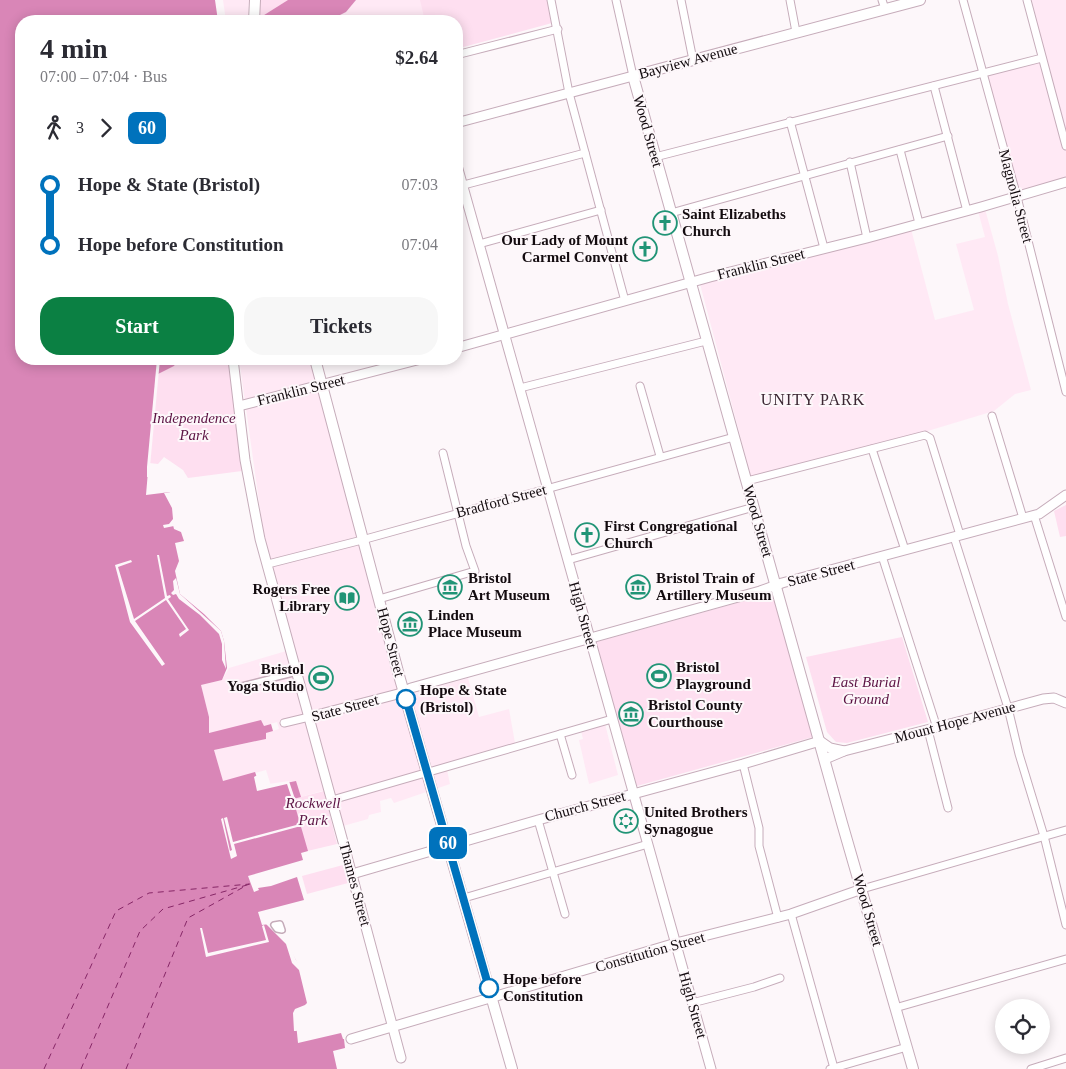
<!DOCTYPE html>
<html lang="en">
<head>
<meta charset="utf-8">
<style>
  body { margin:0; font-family:"Times New Roman",serif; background:#f7f7f7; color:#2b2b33; height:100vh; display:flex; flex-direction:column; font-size:19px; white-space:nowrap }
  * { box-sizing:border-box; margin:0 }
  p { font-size:16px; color:#7c7c81 }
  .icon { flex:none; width:28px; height:28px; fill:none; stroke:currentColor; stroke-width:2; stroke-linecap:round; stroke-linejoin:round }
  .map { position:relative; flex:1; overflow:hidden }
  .side { position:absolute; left:15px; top:15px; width:448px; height:350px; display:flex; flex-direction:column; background:#fff; border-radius:20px; box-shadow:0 2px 12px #0003 }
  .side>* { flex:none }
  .badge { padding:0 10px; border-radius:8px; font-size:18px; line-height:32px }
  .buttons { position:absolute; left:995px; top:999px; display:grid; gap:10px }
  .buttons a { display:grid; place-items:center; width:55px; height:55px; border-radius:50%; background:#fff; box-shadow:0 2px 12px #0003; font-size:25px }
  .map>.badge { position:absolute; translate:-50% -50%; box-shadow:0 0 0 2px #fff }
  .legs { display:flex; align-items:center; gap:8px; height:55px; padding:0 25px; font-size:16px }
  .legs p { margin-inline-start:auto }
  .summary { display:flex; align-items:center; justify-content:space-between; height:85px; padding:0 25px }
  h1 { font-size:28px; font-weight:700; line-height:38px }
  .cta { display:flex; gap:10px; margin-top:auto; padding:10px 25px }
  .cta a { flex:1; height:58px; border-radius:20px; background:#0b8043; color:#fff; font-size:20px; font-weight:700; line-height:58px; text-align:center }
  .cta a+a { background:#f7f7f7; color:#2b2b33 }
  ul { padding:0 25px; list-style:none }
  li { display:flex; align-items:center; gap:18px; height:60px; font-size:19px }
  li i { display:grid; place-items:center; width:8px; height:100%; margin:0 6px; background:currentColor }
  li i::after { content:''; width:12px; height:12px; margin:-6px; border:4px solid; border-radius:50%; background:#fff }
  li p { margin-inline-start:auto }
  li:first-child i { background:linear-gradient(#0000 50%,currentColor 0) }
  li:last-child i { background:linear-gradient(currentColor 50%,#0000 0) }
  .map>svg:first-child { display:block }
  .built { fill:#ffe9f5 }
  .green { fill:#fedff0 }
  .water { fill:#d986b7 }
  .pier { fill:#fdf7fa }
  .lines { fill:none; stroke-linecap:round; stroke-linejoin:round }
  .ferry { stroke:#862666; stroke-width:1; stroke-dasharray:6 5; stroke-linecap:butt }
  .pedestrian-casing { stroke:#c6acba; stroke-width:8 }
  .minor-casing { stroke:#c6acba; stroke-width:9 }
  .tertiary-casing { stroke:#c6acba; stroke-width:11 }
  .secondary-casing { stroke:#c6acba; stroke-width:12 }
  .primary-casing { stroke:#c6acba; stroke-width:12 }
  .pedestrian { stroke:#fff; stroke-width:5 }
  .minor { stroke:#fff; stroke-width:7 }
  .tertiary { stroke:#fff; stroke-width:9 }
  .secondary { stroke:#fff; stroke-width:10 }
  .primary { stroke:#fff; stroke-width:10 }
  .line-1-casing { stroke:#fff; stroke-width:11 }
  .line-1 { stroke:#0072bc; stroke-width:8 }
  .stop-1-dot { fill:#fff; stroke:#0072bc; stroke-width:2.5 }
  .labels { text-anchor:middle; stroke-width:4; stroke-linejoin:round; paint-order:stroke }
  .street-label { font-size:15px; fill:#130b0f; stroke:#fdf7fa }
  .poi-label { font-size:15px; font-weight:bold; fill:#130b0f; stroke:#fdf7fa; text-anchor:start }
  .park-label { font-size:15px; font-style:italic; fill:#5c1344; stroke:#fdf7fa }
  .stop-label { font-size:15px; font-weight:bold; fill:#130b0f; stroke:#fdf7fa; text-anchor:start }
  .neighbourhood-label { font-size:16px; letter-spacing:1px; fill:#3c2733; stroke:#fdf7fa }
</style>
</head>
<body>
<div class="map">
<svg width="1066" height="1069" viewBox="0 0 1066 1069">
  <rect width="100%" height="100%" fill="#fdf7fa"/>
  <g class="built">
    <polygon points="223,0 249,0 248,21 226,21"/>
    <polygon points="356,0 422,0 428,21 328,21 346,12"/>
    <polygon points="1032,0 1066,0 1066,179 1020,193 987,73 1045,57"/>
    <polygon points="985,209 998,256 1008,304 1031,390 1015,394 994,411 921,433 751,477 700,284 911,229 935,320 974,310 956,244 985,237 978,211"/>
    <polygon points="239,359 311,359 405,696 468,678 479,717 509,709 515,743 520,749 447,770 450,784 394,803 391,798 380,801 381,812 369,815 368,819 343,826 332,788 301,797 271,786 266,770 223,782 214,750 266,739 266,733 279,729 277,722 264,726 209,733 209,717 201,685 222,680 229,668 293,649 263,530"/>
    <polygon points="605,724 618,775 589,784 579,740 583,739 581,731"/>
  </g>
  <g class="green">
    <polygon points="260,0 290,0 265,21 259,21"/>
    <polygon points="420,0 547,0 552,23 456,49 456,21 425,21"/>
    <polygon points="179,359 229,359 242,471 188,478 183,470 164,457 158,464 149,463 156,374 174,366"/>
    <polygon points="1066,505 1066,536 1060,537 1054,511"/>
    <polygon points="773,593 813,737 637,786 596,642"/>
    <polygon points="902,637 928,722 847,743 836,742 827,732 806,657"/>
    <polygon points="296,781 301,797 324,791 337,844 303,852 291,802"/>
    <polygon points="343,865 348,883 307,894 302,876"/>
  </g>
  <g class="water">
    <polygon points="0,0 215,0 218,21 21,21 21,359 179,359 174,366 156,375 146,495 170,492 177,524 173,525 174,529 181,532 184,541 175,543 179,561 175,571 180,594 204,614 221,631 224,641 227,668 222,680 201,685 209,717 209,733 261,720 264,726 271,724 273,731 266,733 266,739 214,750 223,781 255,772 261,788 296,781 301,797 293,799 308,851 301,853 303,860 248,876 254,892 259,890 258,888 271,886 297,877 304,900 258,912 262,925 269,924 287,943 301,970 309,1003 295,1013 298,1043 341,1033 343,1039 344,1039 345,1048 333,1051 337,1069 0,1069"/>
    <polygon points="288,0 356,0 346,12 328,21 261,21 261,17"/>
  </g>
  <g class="pier">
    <polygon points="157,359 160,359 149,477 147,477 147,467"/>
    <polygon points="171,492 177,505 176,508 179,525 164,528 163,525 169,524 173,519 172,508 164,493"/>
    <polygon points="157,555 159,555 167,596 170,595 171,597 168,599 189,630 180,637 179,634 186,629 166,600 135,621 165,664 162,666 130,622 115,565 131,560 132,562 118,567 134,619 165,598"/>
    <polygon points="176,578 180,594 221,631 224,641 226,669 222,660 222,644 219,634 200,615 179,599 176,594 173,595 171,593 174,590 173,581"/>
    <polygon points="259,774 262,785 289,781 295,799 292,799 287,784 257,791 254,777"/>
    <polygon points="227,817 233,842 300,824 301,826 234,844 237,856 231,859 221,819 223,818 230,851 232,850 224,818"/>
    <polygon points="270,923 288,941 296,960 302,967 311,1001 311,1005 307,1009 299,1012 300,1030 296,1031 294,1031 293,1013 295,1009 305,1005 307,1003 299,970 292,963 286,944 266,924"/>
    <polygon points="264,925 269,942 206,957 200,928 202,928 208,953 266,940 262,926"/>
  </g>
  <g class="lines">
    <g class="ferry">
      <polyline points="44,1069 116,911 149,893 250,884"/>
      <polyline points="81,1069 140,931 163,909 247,885"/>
      <polyline points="126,1069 188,918 249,884"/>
    </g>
    <g class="pedestrian-casing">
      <g id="pedestrian">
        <polyline points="234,688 297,672"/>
        <polygon points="280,924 282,930 277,929 274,925"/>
      </g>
    </g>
    <g class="minor-casing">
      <g id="minor">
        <polyline points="551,0 569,93 625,301"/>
        <polyline points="616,0 633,76"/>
        <polyline points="681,0 693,60"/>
        <polyline points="790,0 796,32"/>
        <polyline points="882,0 885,9"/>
        <polyline points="963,0 1017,197 1066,392"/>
        <polyline points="1027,0 1066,146"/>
        <polyline points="456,55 558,29"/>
        <polyline points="934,86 967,211"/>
        <polyline points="790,121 824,248"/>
        <polyline points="900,150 919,223"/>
        <polyline points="655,157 1042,58"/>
        <polyline points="850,162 867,238"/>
        <polyline points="456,187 585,153"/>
        <polyline points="671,213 948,136"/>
        <polyline points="479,244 601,210"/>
        <polyline points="640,386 660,456"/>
        <polyline points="520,388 706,341"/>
        <polyline points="992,416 1023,518"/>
        <polyline points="872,449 905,550"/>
        <polyline points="747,481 925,435 930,438 960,535"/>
        <polyline points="1034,515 1066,617"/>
        <polyline points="954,537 1008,708 1019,754 1044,836 1066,925"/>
        <polyline points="882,556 937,728"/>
        <polyline points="568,560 754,507"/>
        <polyline points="268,564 362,540 734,437"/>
        <polyline points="379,599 475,571 466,546 443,453"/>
        <polyline points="284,723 309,717"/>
        <polyline points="928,730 948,808"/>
        <polyline points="560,734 572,775"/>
        <polyline points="743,764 759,828 759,846 778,918"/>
        <polyline points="332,800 612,719"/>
        <polyline points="538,820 565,914"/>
        <polyline points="862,889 1066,830"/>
        <polyline points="464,898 648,844"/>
        <polyline points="791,914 834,1068"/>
        <polyline points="692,1003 754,987 780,978"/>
        <polyline points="895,1008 1066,959"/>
        <polyline points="830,1069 907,1047"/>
        <polyline points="1031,1069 1066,1058"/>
      </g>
    </g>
    <g class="tertiary-casing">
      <g id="tertiary">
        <polyline points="456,123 633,76"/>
        <polyline points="456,162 711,1069"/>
        <polyline points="456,348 710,277 867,238 981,207 1066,182"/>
        <polyline points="233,359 245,460 260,539 345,849 401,1058"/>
        <polyline points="239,406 421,359"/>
        <polyline points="309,717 398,694 411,688 760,591 782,583 1039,514 1066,495"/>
        <polyline points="825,759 844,751 981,716 1043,699 1054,698 1066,703"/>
        <polyline points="352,874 538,820 743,764 820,741 830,748 844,751"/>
        <polyline points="351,1039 676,943 791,914 862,889"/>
      </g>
    </g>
    <g class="secondary-casing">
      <polyline id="secondary" points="913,1069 842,823 633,76 920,0"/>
    </g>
    <g class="primary-casing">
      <g id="primary">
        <polyline points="254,21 255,0"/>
        <polyline points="315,359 400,679 512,1069"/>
      </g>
    </g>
    <use href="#pedestrian" class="pedestrian"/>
    <use href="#minor" class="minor"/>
    <use href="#tertiary" class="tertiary"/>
    <use href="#secondary" class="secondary"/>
    <use href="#primary" class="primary"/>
  </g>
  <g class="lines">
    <g class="line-1-casing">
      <polyline id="line-1" points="406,699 489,988"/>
    </g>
    <use href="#line-1" class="line-1"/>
  </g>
  <defs>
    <g id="church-ring" transform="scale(1.25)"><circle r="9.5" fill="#fdf7fa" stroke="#219476" stroke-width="1.5"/><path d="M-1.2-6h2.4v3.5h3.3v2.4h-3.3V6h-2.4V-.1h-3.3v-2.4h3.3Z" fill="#219476"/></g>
    <g id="museum-ring" transform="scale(1.25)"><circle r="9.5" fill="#fdf7fa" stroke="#219476" stroke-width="1.5"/><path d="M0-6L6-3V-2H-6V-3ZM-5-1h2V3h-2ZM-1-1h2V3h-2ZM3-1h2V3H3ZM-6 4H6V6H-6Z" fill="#219476"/></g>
    <g id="library-ring" transform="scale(1.25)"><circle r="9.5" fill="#fdf7fa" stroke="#219476" stroke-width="1.5"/><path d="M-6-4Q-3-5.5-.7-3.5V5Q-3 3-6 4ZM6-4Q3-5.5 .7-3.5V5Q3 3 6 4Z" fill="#219476"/></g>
    <g id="stadium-ring" transform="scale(1.25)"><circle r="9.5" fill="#fdf7fa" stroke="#219476" stroke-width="1.5"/><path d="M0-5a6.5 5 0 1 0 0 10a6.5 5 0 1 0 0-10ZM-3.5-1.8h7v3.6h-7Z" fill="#219476"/></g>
    <g id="synagogue-ring" transform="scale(1.25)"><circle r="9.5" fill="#fdf7fa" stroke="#219476" stroke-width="1.5"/><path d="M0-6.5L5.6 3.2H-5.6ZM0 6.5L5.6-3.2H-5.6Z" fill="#219476"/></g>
  </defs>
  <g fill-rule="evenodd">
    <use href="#church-ring" x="665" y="223"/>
    <use href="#church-ring" x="645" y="249"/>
    <use href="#church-ring" x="587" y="535"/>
    <use href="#museum-ring" x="450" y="587"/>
    <use href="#museum-ring" x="638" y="587"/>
    <use href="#library-ring" x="347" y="598"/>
    <use href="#museum-ring" x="410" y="624"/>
    <use href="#stadium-ring" x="659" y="676"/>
    <use href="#stadium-ring" x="321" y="678"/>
    <use href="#museum-ring" x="631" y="714"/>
    <use href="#synagogue-ring" x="626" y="821"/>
  </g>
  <g class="stop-1-dot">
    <circle cx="406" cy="699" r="9"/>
    <circle cx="489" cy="988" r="9"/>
  </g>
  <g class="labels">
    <g class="street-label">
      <text transform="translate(688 61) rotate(-15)" y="5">Bayview Avenue</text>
      <text transform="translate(648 131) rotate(74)" y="5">Wood Street</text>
      <text transform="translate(1016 196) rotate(75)" y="5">Magnolia Street</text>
      <text transform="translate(761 264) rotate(-14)" y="5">Franklin Street</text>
      <text transform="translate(301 390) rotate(-14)" y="5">Franklin Street</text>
      <text transform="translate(501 501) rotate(-15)" y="5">Bradford Street</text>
      <text transform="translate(758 521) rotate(74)" y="5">Wood Street</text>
      <text transform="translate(821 573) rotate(-15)" y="5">State Street</text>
      <text transform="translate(583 615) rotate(74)" y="5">High Street</text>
      <text transform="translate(391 642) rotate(75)" y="5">Hope Street</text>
      <text transform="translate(345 708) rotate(-15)" y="5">State Street</text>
      <text transform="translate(955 722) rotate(-15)" y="5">Mount Hope Avenue</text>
      <text transform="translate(585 806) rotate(-15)" y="5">Church Street</text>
      <text transform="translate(355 884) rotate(75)" y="5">Thames Street</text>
      <text transform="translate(868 910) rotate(74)" y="5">Wood Street</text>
      <text transform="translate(650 952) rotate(-16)" y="5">Constitution Street</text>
      <text transform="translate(693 1005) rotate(74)" y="5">High Street</text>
    </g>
    <g class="poi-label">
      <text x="682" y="219">Saint Elizabeths<tspan x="682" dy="17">Church</tspan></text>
      <text x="628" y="245" text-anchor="end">Our Lady of Mount<tspan x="628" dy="17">Carmel Convent</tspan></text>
      <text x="604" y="531">First Congregational<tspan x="604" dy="17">Church</tspan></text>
      <text x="468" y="583">Bristol<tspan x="468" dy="17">Art Museum</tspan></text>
      <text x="656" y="583">Bristol Train of<tspan x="656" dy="17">Artillery Museum</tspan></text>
      <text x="330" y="594" text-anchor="end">Rogers Free<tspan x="330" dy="17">Library</tspan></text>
      <text x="428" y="620">Linden<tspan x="428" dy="17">Place Museum</tspan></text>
      <text x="676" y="672">Bristol<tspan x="676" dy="17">Playground</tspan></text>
      <text x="304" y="674" text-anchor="end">Bristol<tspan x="304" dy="17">Yoga Studio</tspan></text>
      <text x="648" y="710">Bristol County<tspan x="648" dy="17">Courthouse</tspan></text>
      <text x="644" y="817">United Brothers<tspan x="644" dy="17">Synagogue</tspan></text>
    </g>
    <g class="park-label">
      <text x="194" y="423">Independence<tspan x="194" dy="17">Park</tspan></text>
      <text x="866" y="687">East Burial<tspan x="866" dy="17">Ground</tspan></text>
      <text x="313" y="808">Rockwell<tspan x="313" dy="17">Park</tspan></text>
    </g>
    <g class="stop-label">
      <text x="420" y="695">Hope &amp; State<tspan x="420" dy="17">(Bristol)</tspan></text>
      <text x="503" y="984">Hope before<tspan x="503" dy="17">Constitution</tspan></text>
    </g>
    <g class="neighbourhood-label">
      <text x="813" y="405">UNITY PARK</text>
    </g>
  </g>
</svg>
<div class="buttons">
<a><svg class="icon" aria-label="locate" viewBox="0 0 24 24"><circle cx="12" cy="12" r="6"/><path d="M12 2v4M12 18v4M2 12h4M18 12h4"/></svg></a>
</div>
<b class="badge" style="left:448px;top:843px;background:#0072bc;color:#fff">60</b>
<section class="side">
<div class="summary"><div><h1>4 min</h1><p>07:00 – 07:04 · Bus</p></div><b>$2.64</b></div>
<div class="legs"><svg class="icon" aria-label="walk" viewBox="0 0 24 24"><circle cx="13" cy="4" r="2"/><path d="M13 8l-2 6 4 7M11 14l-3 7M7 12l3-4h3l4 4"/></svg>3<svg class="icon" aria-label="forward" viewBox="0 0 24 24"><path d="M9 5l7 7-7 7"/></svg><b class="badge" style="background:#0072bc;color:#fff">60</b></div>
<ul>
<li><i style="color:#0072bc"></i><b>Hope &amp; State (Bristol)</b><p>07:03</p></li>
<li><i style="color:#0072bc"></i><b>Hope before Constitution</b><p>07:04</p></li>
</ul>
<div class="cta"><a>Start</a><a>Tickets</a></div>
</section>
</div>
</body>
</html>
